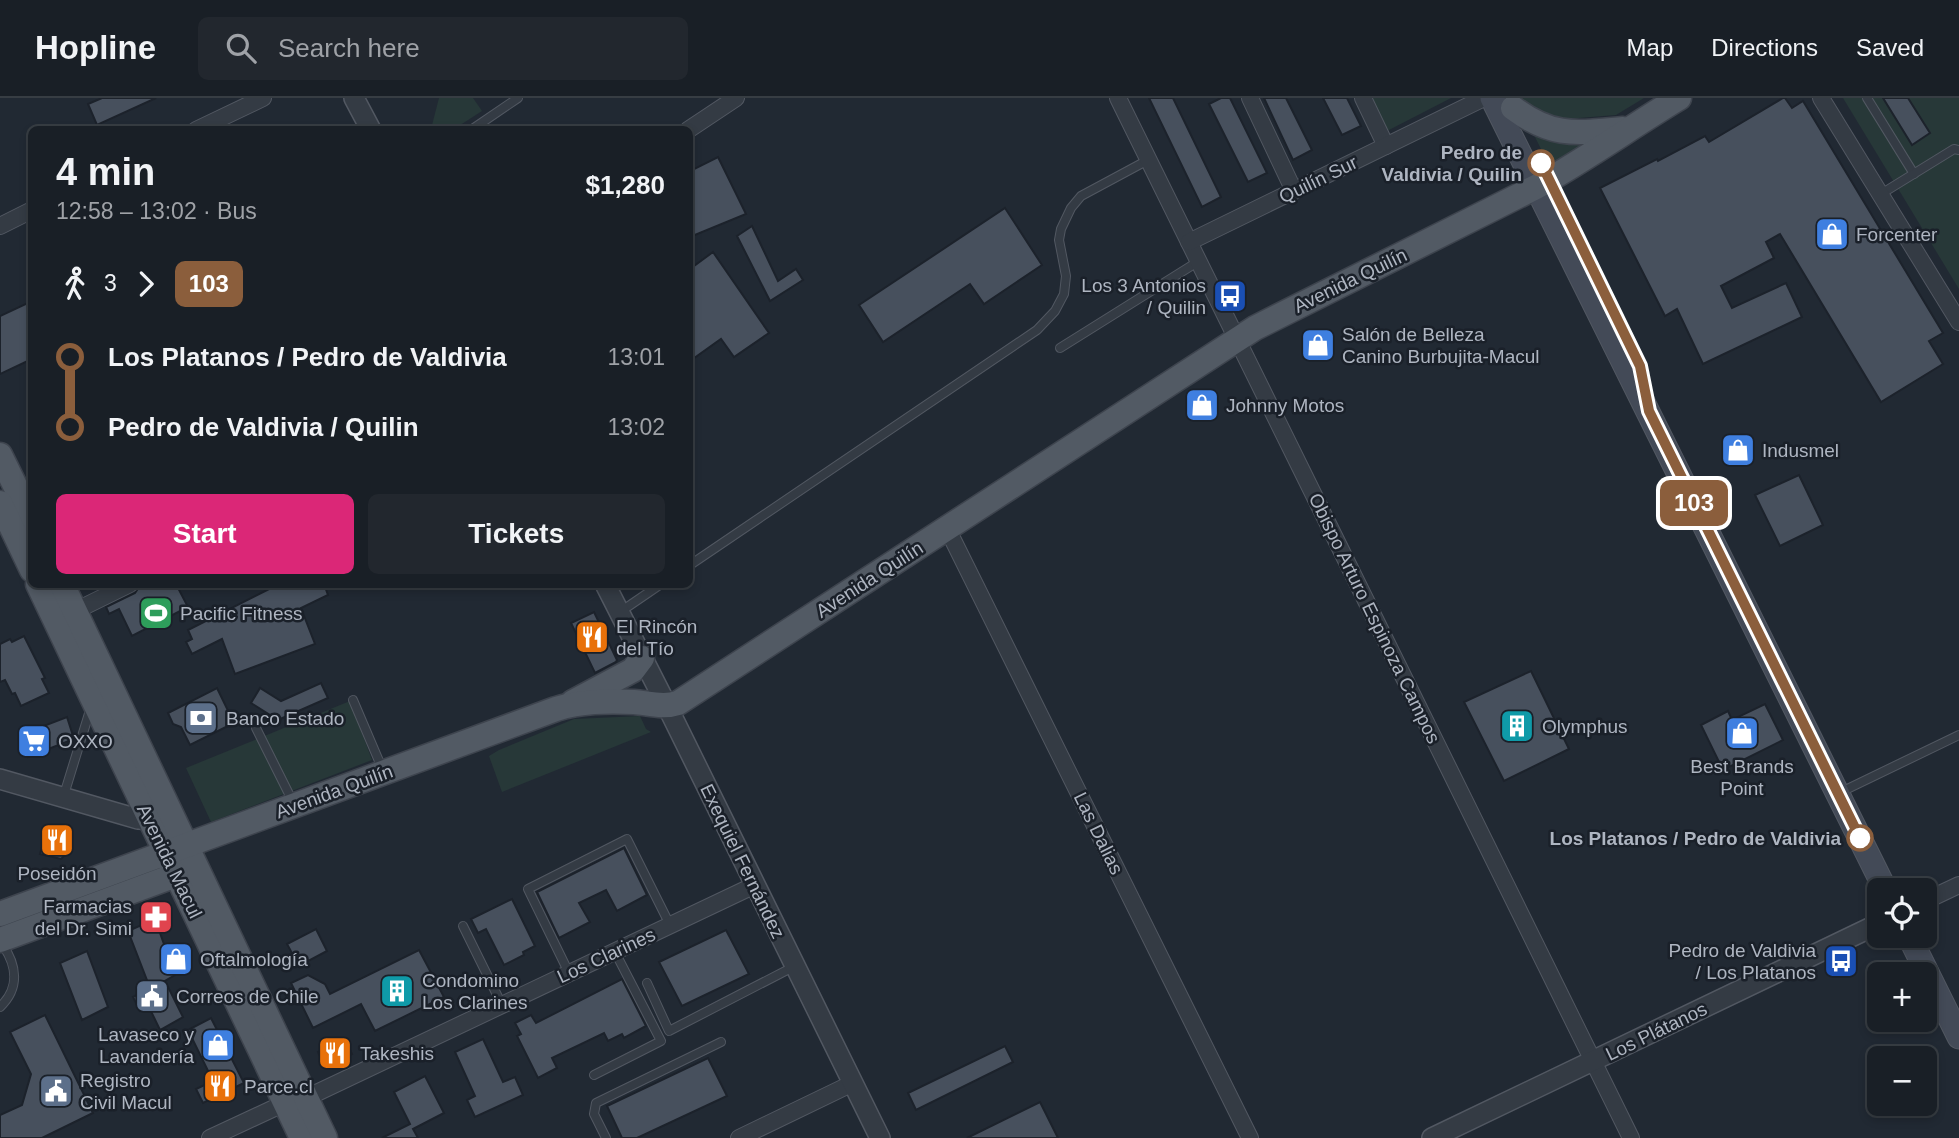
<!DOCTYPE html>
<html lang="en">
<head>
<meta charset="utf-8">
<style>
  body { margin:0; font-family:Arial,sans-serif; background:#22272e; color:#f1f3f6; height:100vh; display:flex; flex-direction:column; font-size:26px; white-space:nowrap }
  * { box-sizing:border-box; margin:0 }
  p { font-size:23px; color:#9fa2a7 }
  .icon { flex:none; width:38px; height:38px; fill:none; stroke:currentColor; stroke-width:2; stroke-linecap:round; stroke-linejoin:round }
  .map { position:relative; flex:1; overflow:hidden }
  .drawer { position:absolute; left:28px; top:28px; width:665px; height:462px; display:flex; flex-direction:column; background:#191f26; border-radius:10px; box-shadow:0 4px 10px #0003,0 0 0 2px #373d43 }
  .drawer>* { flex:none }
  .badge { padding:0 14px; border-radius:10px; font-size:24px; line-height:46px }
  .buttons { position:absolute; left:1867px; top:780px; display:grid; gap:14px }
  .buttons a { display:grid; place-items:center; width:70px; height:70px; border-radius:10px; background:#191f26; box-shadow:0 4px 10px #0003,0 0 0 2px #373d43; font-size:35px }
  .map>.badge { position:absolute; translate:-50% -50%; box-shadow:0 0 0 4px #fff }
  .legs { display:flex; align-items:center; gap:10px; height:77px; padding:0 28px; font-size:23px }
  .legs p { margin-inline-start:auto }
  .overview { display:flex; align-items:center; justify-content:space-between; height:119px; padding:0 28px }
  h1 { font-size:38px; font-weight:700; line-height:52px }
  .button { display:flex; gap:14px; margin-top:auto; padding:14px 28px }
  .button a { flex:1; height:80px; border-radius:10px; background:#db2777; color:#fff; font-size:28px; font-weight:700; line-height:80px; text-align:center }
  .button a+a { background:#22272e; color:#f1f3f6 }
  ul { padding:0 28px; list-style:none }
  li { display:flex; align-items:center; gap:24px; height:70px; font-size:26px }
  li i { display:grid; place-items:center; width:10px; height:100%; margin:0 9px; background:currentColor }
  li i::after { content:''; width:18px; height:18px; margin:-9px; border:5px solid; border-radius:50%; background:#191f26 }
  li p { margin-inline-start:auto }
  li:first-child i { background:linear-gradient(#0000 50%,currentColor 0) }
  li:last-child i { background:linear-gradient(currentColor 50%,#0000 0) }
  header { display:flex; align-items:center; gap:42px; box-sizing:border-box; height:98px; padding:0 35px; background:#191f26; border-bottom:2px solid #373d43 }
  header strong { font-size:33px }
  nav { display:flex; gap:38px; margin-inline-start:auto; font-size:24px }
  .search { width:490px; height:63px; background:#22272e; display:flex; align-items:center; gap:18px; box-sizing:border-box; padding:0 24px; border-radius:10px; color:#9fa2a7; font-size:26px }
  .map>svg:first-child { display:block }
  .green { fill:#273838 }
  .building { fill:#47505d; stroke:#1c222b; stroke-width:2 }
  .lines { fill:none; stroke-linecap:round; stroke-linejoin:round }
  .service-casing { stroke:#525862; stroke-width:10 }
  .minor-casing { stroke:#525862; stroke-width:18 }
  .tertiary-casing { stroke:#525862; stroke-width:22 }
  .secondary-casing { stroke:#525862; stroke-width:25 }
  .primary-casing { stroke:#3e444e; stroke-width:27 }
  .service { stroke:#343b44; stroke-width:8 }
  .minor { stroke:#343b44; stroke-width:16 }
  .tertiary { stroke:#343b44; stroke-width:19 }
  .secondary { stroke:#434a57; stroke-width:23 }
  .primary { stroke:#525a64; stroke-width:24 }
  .line-1-casing { stroke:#fff; stroke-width:16 }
  .line-1 { stroke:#8b5e3c; stroke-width:10 }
  .stop-1-dot { fill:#fff; stroke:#8b5e3c; stroke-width:3.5 }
  .labels { text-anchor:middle; stroke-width:5; stroke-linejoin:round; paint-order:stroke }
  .stop-label { font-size:19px; font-weight:bold; fill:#aeb5c1; stroke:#1a2029; text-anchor:end }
  .street-label { font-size:19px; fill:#aeb5c1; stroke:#1a2029 }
  .poi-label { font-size:19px; fill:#aeb5c1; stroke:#1a2029; text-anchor:start }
</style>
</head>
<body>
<header>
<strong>Hopline</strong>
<div class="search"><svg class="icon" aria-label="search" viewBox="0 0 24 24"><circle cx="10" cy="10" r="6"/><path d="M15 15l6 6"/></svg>Search here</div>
<nav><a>Map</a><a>Directions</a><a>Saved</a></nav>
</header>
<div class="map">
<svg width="1959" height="1040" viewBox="0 0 1959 1040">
  <rect width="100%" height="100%" fill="#212933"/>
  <g class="green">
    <polygon points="439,0 473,0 482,13 454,31 431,31"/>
    <polygon points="1370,0 1451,0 1387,33"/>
    <polygon points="1516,0 1644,0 1616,17 1542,23"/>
    <polygon points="1843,0 1959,0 1959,191"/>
    <polygon points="1530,29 1602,35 1549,67"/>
    <polygon points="350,603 372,662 211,724 186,670"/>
    <polygon points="640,618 646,631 651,634 502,694 489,658 499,652 574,621"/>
  </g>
  <g class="building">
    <polygon points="102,0 156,0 97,27 88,6"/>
    <polygon points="1149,0 1173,0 1221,99 1202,109"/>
    <polygon points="1221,0 1230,0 1267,75 1248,84 1209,6"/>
    <polygon points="1264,0 1286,0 1312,52 1293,62"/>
    <polygon points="1323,0 1347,0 1361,28 1342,37"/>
    <polygon points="1783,0 1785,0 1792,10 1803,3 1943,235 1929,243 1943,266 1881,304 1780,136 1766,144 1774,160 1721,188 1732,210 1786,185 1802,219 1703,266 1677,211 1665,218 1600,90 1657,61 1658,63 1705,38 1709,44"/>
    <polygon points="1883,0 1908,0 1930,35 1912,47"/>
    <polygon points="718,59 746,116 690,139 690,73"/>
    <polygon points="1005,110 1042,167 984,206 970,186 883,244 859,207"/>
    <polygon points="752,128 778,183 796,171 803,182 770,203 737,138"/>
    <polygon points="713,154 769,235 734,259 721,241 690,263 690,171"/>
    <polygon points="32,203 32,261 0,276 0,218"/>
    <polygon points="1799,377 1823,427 1780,448 1755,397"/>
    <polygon points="176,486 188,509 132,538 119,511 109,516 106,509 135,495 141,486"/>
    <polygon points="279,486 324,486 328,497 301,510 315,546 235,576 222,541 192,556 186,544 192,541 188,532"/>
    <polygon points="594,514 617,562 616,564 595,575 571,525"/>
    <polygon points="24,538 45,580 42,581 49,595 21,608 15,595 12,596 5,582 0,584 0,546 10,541 12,544"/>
    <polygon points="1531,573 1569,651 1504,683 1464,604"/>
    <polygon points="321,585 328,600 278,622 251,605 260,590 281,603"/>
    <polygon points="217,590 234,625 190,647 181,629 173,626 168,615"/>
    <polygon points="1765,606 1783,642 1723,672 1701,627 1728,613 1732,622"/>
    <polygon points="67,619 74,641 28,659 20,637"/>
    <polygon points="47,729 69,734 72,750 61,761 40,756"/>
    <polygon points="624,750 647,797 617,813 606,792 579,805 590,824 559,840 537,794"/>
    <polygon points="512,801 535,848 523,854 524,857 504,867 486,831 478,835 471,821"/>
    <polygon points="155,821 175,877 165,883 183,919 160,932 149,909 140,913 133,899 150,890 128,833"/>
    <polygon points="316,831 327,853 299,868 287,846"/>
    <polygon points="726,832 749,876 682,908 659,864"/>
    <polygon points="419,852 444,899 375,933 361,906 313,930 291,885 308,877 325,886 330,896"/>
    <polygon points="87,853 108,909 82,922 60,865"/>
    <polygon points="622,881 646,928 624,940 622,936 608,943 604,935 552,960 557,970 538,980 517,938 521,936 515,925 531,917 536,925"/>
    <polygon points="45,917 93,1015 42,1040 0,1040 0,1017 22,1007 31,976 10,934"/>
    <polygon points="211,920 244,985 203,1005 196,991 213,983 188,932"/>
    <polygon points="345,941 352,956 325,970 318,954"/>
    <polygon points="483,941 503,984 515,979 523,997 475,1019 467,1002 475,998 455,954"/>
    <polygon points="1005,948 1013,964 916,1012 908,995"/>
    <polygon points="708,960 727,998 637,1040 622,1040 607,1008"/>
    <polygon points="425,978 444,1015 413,1031 418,1040 382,1040 410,1026 394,994"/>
    <polygon points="1040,1004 1058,1040 967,1040"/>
  </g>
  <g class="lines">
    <g class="service-casing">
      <g id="service">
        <polyline points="1867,0 1914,76"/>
        <polyline points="471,32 518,0"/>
        <polyline points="1881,96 1954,51 1959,52"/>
        <polyline points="1060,250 1199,163"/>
        <polyline points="690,467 1037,232 1055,213 1064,196 1066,178 1059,142 1061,131 1071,110 1081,98 1148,62"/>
        <polyline points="620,514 661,486"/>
        <polyline points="353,602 382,670"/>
        <polyline points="256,630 293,704"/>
        <polyline points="1841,694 1959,637"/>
        <polyline points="63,700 91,609"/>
        <polyline points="463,828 502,907"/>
        <polyline points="569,875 528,791 627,741 670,827"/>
        <polyline points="647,885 669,933 795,868"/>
        <path d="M 0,909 C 20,890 17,867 2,846"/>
        <polyline points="594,977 661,943 615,854"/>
        <polyline points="606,1040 594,1016 596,1005 721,944"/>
      </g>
    </g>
    <g class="minor-casing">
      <g id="minor">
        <polyline points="1118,0 1631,1040"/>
        <polyline points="1250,0 1294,93"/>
        <polyline points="1363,0 1386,48"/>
        <polyline points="1821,0 1959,224"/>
        <polyline points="196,32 263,0"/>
        <polyline points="688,32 736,0"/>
        <polyline points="0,128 32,112"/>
        <polyline points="1189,144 1484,0"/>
        <polyline points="947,430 1250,1040"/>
        <polyline points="75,513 130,486"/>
        <polyline points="1925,803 1959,787"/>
        <polyline points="306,1000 755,787"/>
        <polyline points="210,1040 285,1005"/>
        <polyline points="739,1040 853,985"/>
      </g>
    </g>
    <g class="tertiary-casing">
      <g id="tertiary">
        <polyline points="354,0 371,32"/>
        <polyline points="605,486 667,608 880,1040"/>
        <polyline points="0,681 124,717 138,721 161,722"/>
        <polyline points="1432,1040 1880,825"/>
      </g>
    </g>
    <g class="secondary-casing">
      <g id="secondary">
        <polyline points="1492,0 1886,793"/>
        <polyline points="1909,838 1959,939"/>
      </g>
    </g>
    <g class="primary-casing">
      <g id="primary">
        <path d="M 1513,10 C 1553,40 1576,35 1623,31"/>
        <polyline points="0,357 32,422"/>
        <polyline points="0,405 32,472"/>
        <polyline points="38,486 302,1040"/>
        <polyline points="62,486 325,1040"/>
        <polyline points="573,604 633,572 642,560"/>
        <path d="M 0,816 L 556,611 C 581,603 607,603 634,604 C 648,605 663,610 678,605 L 1255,230 L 1536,89 C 1585,62 1631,29 1679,0"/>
        <polyline points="0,842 176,777"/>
      </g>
    </g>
    <use href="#service" class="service"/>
    <use href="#minor" class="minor"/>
    <use href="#tertiary" class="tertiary"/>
    <use href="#secondary" class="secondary"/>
    <use href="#primary" class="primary"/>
  </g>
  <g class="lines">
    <g class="line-1-casing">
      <polyline id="line-1" points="1541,65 1640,268 1649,313 1860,740"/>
    </g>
    <use href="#line-1" class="line-1"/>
  </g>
  <defs>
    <g id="shop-square" transform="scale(1.75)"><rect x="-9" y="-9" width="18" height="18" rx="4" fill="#3f7fe0" stroke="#1a2029"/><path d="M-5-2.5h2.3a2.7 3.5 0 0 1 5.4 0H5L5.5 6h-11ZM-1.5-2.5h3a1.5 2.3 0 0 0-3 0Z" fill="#fff"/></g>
    <g id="bus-square" transform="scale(1.75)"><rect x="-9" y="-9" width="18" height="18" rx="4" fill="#1a4fb4" stroke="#1a2029"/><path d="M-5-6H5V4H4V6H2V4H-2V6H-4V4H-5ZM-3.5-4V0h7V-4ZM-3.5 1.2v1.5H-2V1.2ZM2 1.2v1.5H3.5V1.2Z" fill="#fff"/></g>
    <g id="stadium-square" transform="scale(1.75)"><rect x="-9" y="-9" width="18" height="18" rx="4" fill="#2e9e5b" stroke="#1a2029"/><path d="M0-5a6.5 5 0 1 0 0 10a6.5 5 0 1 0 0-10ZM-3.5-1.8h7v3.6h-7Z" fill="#fff"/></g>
    <g id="restaurant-square" transform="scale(1.75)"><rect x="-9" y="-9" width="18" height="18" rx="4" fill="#e8710a" stroke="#1a2029"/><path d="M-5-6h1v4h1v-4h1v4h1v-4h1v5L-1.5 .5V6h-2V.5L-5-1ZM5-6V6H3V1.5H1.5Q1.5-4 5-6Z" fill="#fff"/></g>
    <g id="bank-square" transform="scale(1.75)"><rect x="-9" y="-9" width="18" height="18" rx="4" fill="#5c6f8a" stroke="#1a2029"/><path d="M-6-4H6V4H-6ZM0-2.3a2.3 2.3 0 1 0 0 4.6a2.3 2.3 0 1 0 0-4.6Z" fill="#fff"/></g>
    <g id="building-square" transform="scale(1.75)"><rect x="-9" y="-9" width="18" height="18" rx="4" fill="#0f9aa8" stroke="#1a2029"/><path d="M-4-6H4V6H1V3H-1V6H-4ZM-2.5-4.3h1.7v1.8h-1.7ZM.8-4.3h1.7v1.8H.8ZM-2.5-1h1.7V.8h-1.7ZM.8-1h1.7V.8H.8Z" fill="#fff"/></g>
    <g id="supermarket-square" transform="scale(1.75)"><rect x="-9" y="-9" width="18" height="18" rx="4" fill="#3f7fe0" stroke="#1a2029"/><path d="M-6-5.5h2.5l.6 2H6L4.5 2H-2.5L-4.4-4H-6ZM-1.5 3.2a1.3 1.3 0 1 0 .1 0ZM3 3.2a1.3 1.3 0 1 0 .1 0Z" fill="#fff"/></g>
    <g id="pharmacy-square" transform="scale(1.75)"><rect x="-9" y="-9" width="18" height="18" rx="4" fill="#e0444e" stroke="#1a2029"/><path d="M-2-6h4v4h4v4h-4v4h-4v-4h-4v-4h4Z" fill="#fff"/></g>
    <g id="civic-square" transform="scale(1.75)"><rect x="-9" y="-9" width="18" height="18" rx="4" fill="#5c6f8a" stroke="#1a2029"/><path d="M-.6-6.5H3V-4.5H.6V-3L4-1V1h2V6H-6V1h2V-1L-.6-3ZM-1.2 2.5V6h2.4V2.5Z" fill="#fff"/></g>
  </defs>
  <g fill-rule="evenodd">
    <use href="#shop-square" x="1832" y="136"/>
    <use href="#bus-square" x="1230" y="198"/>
    <use href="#shop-square" x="1318" y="247"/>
    <use href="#shop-square" x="1202" y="307"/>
    <use href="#shop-square" x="1738" y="352"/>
    <use href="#stadium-square" x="156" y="515"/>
    <use href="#restaurant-square" x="592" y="539"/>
    <use href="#bank-square" x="201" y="620"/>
    <use href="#building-square" x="1517" y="628"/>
    <use href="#shop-square" x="1742" y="635"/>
    <use href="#supermarket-square" x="34" y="643"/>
    <use href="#restaurant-square" x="57" y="742"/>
    <use href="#pharmacy-square" x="156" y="819"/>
    <use href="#shop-square" x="176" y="861"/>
    <use href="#bus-square" x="1841" y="863"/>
    <use href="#building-square" x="397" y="893"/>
    <use href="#civic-square" x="152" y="898"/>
    <use href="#shop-square" x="218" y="947"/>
    <use href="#restaurant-square" x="335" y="955"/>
    <use href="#restaurant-square" x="220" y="988"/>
    <use href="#civic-square" x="56" y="993"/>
  </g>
  <g class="stop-1-dot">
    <circle cx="1541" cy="65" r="12"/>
    <circle cx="1860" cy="740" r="12"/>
  </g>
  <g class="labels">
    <g class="stop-label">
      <text x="1522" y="61">Pedro de<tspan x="1522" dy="22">Valdivia / Quilin</tspan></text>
      <text x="1841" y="747">Los Platanos / Pedro de Valdivia</text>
    </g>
    <g class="street-label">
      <text transform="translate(1318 81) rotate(-26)" y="7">Quilín Sur</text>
      <text transform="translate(1350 182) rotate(-26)" y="7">Avenida Quilín</text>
      <text transform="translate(869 481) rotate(-33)" y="7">Avenida Quilín</text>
      <text transform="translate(1375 520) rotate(64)" y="7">Obispo Arturo Espinoza Campos</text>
      <text transform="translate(334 693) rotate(-20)" y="7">Avenida Quilín</text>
      <text transform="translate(1099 735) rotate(64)" y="7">Las Dalias</text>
      <text transform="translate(170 763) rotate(64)" y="7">Avenida Macul</text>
      <text transform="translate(743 763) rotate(64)" y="7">Exequiel Fernández</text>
      <text transform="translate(606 857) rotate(-25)" y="7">Los Clarines</text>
      <text transform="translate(1656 933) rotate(-26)" y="7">Los Plátanos</text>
    </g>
    <g class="poi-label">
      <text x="1856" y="143">Forcenter</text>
      <text x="1206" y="194" text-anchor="end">Los 3 Antonios<tspan x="1206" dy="22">/ Quilin</tspan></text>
      <text x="1342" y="243">Salón de Belleza<tspan x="1342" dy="22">Canino Burbujita-Macul</tspan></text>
      <text x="1226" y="314">Johnny Motos</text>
      <text x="1762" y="359">Indusmel</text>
      <text x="180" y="522">Pacific Fitness</text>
      <text x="616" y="535">El Rincón<tspan x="616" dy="22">del Tío</tspan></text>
      <text x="226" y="627">Banco Estado</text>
      <text x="1542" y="635">Olymphus</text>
      <text x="58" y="650">OXXO</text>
      <text x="1742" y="675" text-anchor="middle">Best Brands<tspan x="1742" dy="22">Point</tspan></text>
      <text x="57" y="782" text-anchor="middle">Poseidón</text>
      <text x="132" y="815" text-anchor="end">Farmacias<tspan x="132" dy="22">del Dr. Simi</tspan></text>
      <text x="1816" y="859" text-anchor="end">Pedro de Valdivia<tspan x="1816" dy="22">/ Los Platanos</tspan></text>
      <text x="200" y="868">Oftalmología</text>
      <text x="422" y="889">Condomino<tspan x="422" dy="22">Los Clarines</tspan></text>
      <text x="176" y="905">Correos de Chile</text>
      <text x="194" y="943" text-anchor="end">Lavaseco y<tspan x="194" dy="22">Lavandería</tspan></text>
      <text x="360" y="962">Takeshis</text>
      <text x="80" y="989">Registro<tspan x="80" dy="22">Civil Macul</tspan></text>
      <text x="244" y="995">Parce.cl</text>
    </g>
  </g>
</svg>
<div class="buttons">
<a><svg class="icon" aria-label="locate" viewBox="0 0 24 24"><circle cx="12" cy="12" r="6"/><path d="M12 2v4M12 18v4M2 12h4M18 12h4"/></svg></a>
<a>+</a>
<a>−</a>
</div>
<b class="badge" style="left:1694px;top:405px;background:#8b5e3c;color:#fff">103</b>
<section class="drawer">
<div class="overview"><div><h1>4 min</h1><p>12:58 – 13:02 · Bus</p></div><b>$1,280</b></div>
<div class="legs"><svg class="icon" aria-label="walk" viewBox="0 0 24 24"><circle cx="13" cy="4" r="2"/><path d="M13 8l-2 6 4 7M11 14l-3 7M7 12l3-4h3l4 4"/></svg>3<svg class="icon" aria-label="forward" viewBox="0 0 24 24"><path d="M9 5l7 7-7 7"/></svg><b class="badge" style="background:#8b5e3c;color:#fff">103</b></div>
<ul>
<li><i style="color:#8b5e3c"></i><b>Los Platanos / Pedro de Valdivia</b><p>13:01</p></li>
<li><i style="color:#8b5e3c"></i><b>Pedro de Valdivia / Quilin</b><p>13:02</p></li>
</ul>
<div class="button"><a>Start</a><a>Tickets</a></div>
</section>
</div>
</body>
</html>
